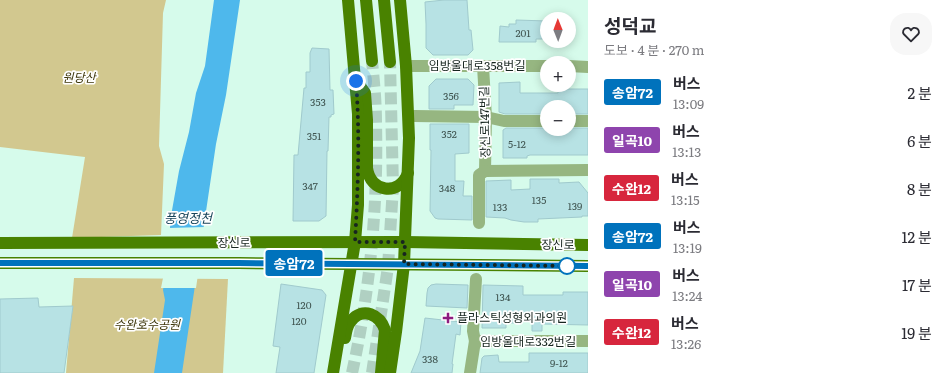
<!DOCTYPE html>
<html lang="ko">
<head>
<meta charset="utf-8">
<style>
  body { margin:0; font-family:Literata,"Noto Sans KR",serif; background:#f7f7f7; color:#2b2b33; height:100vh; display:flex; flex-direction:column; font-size:15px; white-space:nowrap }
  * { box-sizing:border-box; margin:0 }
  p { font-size:13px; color:#7c7c81 }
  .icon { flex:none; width:22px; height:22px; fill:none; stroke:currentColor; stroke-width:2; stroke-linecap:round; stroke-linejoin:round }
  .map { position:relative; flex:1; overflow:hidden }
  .side { display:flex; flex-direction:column; background:#fff; width:360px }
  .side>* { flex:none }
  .badge { padding:0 8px; border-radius:3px; font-size:14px; line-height:26px }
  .needle { width:26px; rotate:359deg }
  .buttons { position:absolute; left:540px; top:12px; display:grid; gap:8px }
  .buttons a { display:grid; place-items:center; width:36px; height:36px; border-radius:50%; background:#fff; box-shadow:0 2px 10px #0003; font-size:20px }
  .you { position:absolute; width:20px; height:20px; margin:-10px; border:3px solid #fff; border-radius:50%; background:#1a73e8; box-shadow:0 0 0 6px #1a73e833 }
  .map>.badge { position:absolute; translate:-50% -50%; box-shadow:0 0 0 2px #fff }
  .round { display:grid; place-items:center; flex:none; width:42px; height:42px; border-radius:16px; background:#f7f7f7 }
  .summary { display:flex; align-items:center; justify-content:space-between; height:68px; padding:0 16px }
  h1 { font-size:19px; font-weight:700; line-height:30px }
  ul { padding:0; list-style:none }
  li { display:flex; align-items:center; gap:12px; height:48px; padding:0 16px }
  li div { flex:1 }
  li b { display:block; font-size:15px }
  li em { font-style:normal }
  li .badge { min-width:44px; font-weight:700; text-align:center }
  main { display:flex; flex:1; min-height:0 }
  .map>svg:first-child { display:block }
  .green { fill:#d2c88f }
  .water { fill:#4eb8ec }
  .pier { fill:#d6fbeb }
  .building { fill:#b7e2e4; stroke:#a0cacd }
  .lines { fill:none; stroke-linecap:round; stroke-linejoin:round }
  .major-tunnel { stroke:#b0d0c2; stroke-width:12; stroke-dasharray:12 6; stroke-linecap:butt }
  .minor { stroke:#96b681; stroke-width:12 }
  .major { stroke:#498200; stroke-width:12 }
  .line-casing { stroke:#fff; stroke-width:9 }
  .line { stroke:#0072bc; stroke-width:6 }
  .walk { stroke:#17251f; stroke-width:4; stroke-dasharray:0 7.2 }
  .stop-dot { fill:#fff; stroke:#0072bc; stroke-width:2 }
  .poi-dot { fill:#8d1d80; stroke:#fff; stroke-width:1.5 }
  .labels { text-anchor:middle; stroke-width:3.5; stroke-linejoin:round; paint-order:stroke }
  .number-label { font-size:10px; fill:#3f5450 }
  .street-label { font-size:12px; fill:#17251f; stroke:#fff }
  .park-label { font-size:12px; font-style:italic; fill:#3c3509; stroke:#fff }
  .poi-label { font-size:12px; fill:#17251f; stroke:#fff; text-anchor:start }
  .water-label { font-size:13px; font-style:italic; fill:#18445a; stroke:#fff }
</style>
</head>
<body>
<main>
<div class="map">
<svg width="588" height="373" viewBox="0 0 588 373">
  <rect width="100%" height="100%" fill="#d6fbeb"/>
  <g class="green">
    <polygon points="0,0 166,0 163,13 159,146 164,164 161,235 72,238 85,157 0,147"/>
    <polygon points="74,278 228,279 223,373 66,373"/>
  </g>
  <polygon class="water" points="214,0 240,0 226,95 216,144 182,373 154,373 165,300 163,290 166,273 171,216 179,171 189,132 196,93 205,66"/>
  <polygon class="pier" points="205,227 196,288 161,288 164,273 168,228"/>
  <g class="building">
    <polygon points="444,0 467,0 469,30 471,30 473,50 468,55 433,55 426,48 426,24 425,2"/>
    <polygon points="516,20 547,21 547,39 536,39 536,42 499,42 500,26 509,27 509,24 516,24"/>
    <polygon points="312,48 329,49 330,90 333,90 334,114 331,115 331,117 329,117 328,151 327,151 326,216 319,221 293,221 294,155 298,155 304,88 306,88 306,72 310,72 310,53"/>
    <polygon points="436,79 468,79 474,85 473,105 454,105 454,109 429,109 429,86"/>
    <polygon points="520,82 520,93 558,93 558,89 588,89 588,114 569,114 569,107 547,107 547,114 505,114 499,112 499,83"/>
    <polygon points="430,124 469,124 469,153 455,154 455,181 464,181 463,196 472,196 472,220 438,219 435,218 430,211 431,150 430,150"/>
    <polygon points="506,128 588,128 588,155 530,155 527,156 527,158 503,158 503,130"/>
    <polygon points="530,179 559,179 559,183 579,182 588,193 588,216 582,216 582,217 538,219 538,222 524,222 511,220 505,218 486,217 486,181 511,180 511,190 530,189"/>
    <polygon points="281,284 322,290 326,295 314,373 276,373 280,347 273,346"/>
    <polygon points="436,284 468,285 467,308 426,306 427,293 428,288 431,285"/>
    <polygon points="483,285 523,286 523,295 563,295 563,292 588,292 588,325 542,324 542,331 532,331 532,318 517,318 517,323 506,323 506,328 482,328"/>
    <polygon points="38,298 39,307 73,306 64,373 0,373 0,299"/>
    <polygon points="425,318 461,322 460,335 456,334 452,364 453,364 452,373 411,373 420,351"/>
    <polygon points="529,353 588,353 588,373 480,373 482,358 484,356 498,355 499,362 529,362"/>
  </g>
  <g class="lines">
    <g class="major-tunnel">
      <path d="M 352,373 C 370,291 378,206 376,122 C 376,102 374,82 372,61"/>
      <polyline points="372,373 388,267 393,187 390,62"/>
    </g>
    <g class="minor">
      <polyline points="406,66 547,66"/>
      <polyline points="483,66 486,117 485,171 588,170"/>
      <polyline points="569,66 588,67"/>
      <polyline points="414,116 486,117 504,121 547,121"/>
      <polyline points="569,121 588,121"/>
      <polyline points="479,223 479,175 485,171"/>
      <polyline points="475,341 473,331 476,279"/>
      <polyline points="470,373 475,341 588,341"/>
    </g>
    <g class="major">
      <polyline points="366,0 372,61"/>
      <polyline points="384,0 390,62"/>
      <path d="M 360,86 L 365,93 L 367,120 L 367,168 C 370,192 399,197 408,173"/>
      <polyline points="0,243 405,242 588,245"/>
      <polyline points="0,263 239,263 588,266"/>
      <path d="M 345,338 C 346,332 347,325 351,321 C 363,306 380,315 385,330 L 381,373"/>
      <polyline points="333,373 355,242 358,205 358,114 348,0"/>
      <polyline points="390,373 396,332 404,264 409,138 406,66 400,0"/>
    </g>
  </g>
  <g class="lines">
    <g class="line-casing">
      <polyline id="line" points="0,263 239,263 588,266"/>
    </g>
    <use href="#line" class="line"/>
    <path class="walk" d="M 356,81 C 360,134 358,188 355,242 L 405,242 L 404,264 L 567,266"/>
  </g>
  <circle class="stop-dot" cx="567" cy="266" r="8"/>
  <path class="poi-dot" d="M446 312h4v4h4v4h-4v4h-4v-4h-4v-4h4z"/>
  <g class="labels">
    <g class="number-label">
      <text x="523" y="37">201</text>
      <text x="451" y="100">356</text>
      <text x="318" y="106">353</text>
      <text x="449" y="138">352</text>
      <text x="314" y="140">351</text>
      <text x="517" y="148">5-12</text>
      <text x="310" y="190">347</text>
      <text x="447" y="192">348</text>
      <text x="539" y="204">135</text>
      <text x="575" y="210">139</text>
      <text x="500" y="211">133</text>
      <text x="503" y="301">134</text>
      <text x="304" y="309">120</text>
      <text x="299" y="325">120</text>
      <text x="430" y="363">338</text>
      <text x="559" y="367">9-12</text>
    </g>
    <g class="street-label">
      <text x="477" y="70">임방울대로358번길</text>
      <text transform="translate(485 122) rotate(-91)" y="4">장신로147번길</text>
      <text x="234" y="247">장신로</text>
      <text transform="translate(558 245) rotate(1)" y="4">장신로</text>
      <text x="528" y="346">임방울대로332번길</text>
    </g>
    <g class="park-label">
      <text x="79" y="82">원당산</text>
      <text x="147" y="329">수완호수공원</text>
    </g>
    <g class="poi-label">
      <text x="457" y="322">플라스틱성형외과의원</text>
    </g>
    <g class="water-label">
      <text x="188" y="223">풍영정천</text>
    </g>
  </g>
</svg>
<div class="buttons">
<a><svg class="needle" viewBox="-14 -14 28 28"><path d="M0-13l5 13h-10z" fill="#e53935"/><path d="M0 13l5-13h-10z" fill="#7c7c81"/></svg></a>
<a>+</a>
<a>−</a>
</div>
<div class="you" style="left:356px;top:81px"></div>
<b class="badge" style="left:294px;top:263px;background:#0072bc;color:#fff">송암72</b>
</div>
<section class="side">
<div class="summary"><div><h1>성덕교</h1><p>도보 · 4 분 · 270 m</p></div><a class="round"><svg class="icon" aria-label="heart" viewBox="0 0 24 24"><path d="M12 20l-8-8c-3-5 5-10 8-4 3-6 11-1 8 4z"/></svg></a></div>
<ul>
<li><span class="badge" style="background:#0072bc;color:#fff">송암72</span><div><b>버스</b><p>13:09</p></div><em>2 분</em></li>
<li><span class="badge" style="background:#8e44ad;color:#fff">일곡10</span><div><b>버스</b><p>13:13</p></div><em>6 분</em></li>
<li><span class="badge" style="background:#d7263d;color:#fff">수완12</span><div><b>버스</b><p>13:15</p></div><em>8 분</em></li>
<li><span class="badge" style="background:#0072bc;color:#fff">송암72</span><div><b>버스</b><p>13:19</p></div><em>12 분</em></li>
<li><span class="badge" style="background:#8e44ad;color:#fff">일곡10</span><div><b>버스</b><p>13:24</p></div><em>17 분</em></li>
<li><span class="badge" style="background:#d7263d;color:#fff">수완12</span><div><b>버스</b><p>13:26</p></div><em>19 분</em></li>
</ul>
</section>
</main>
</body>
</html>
